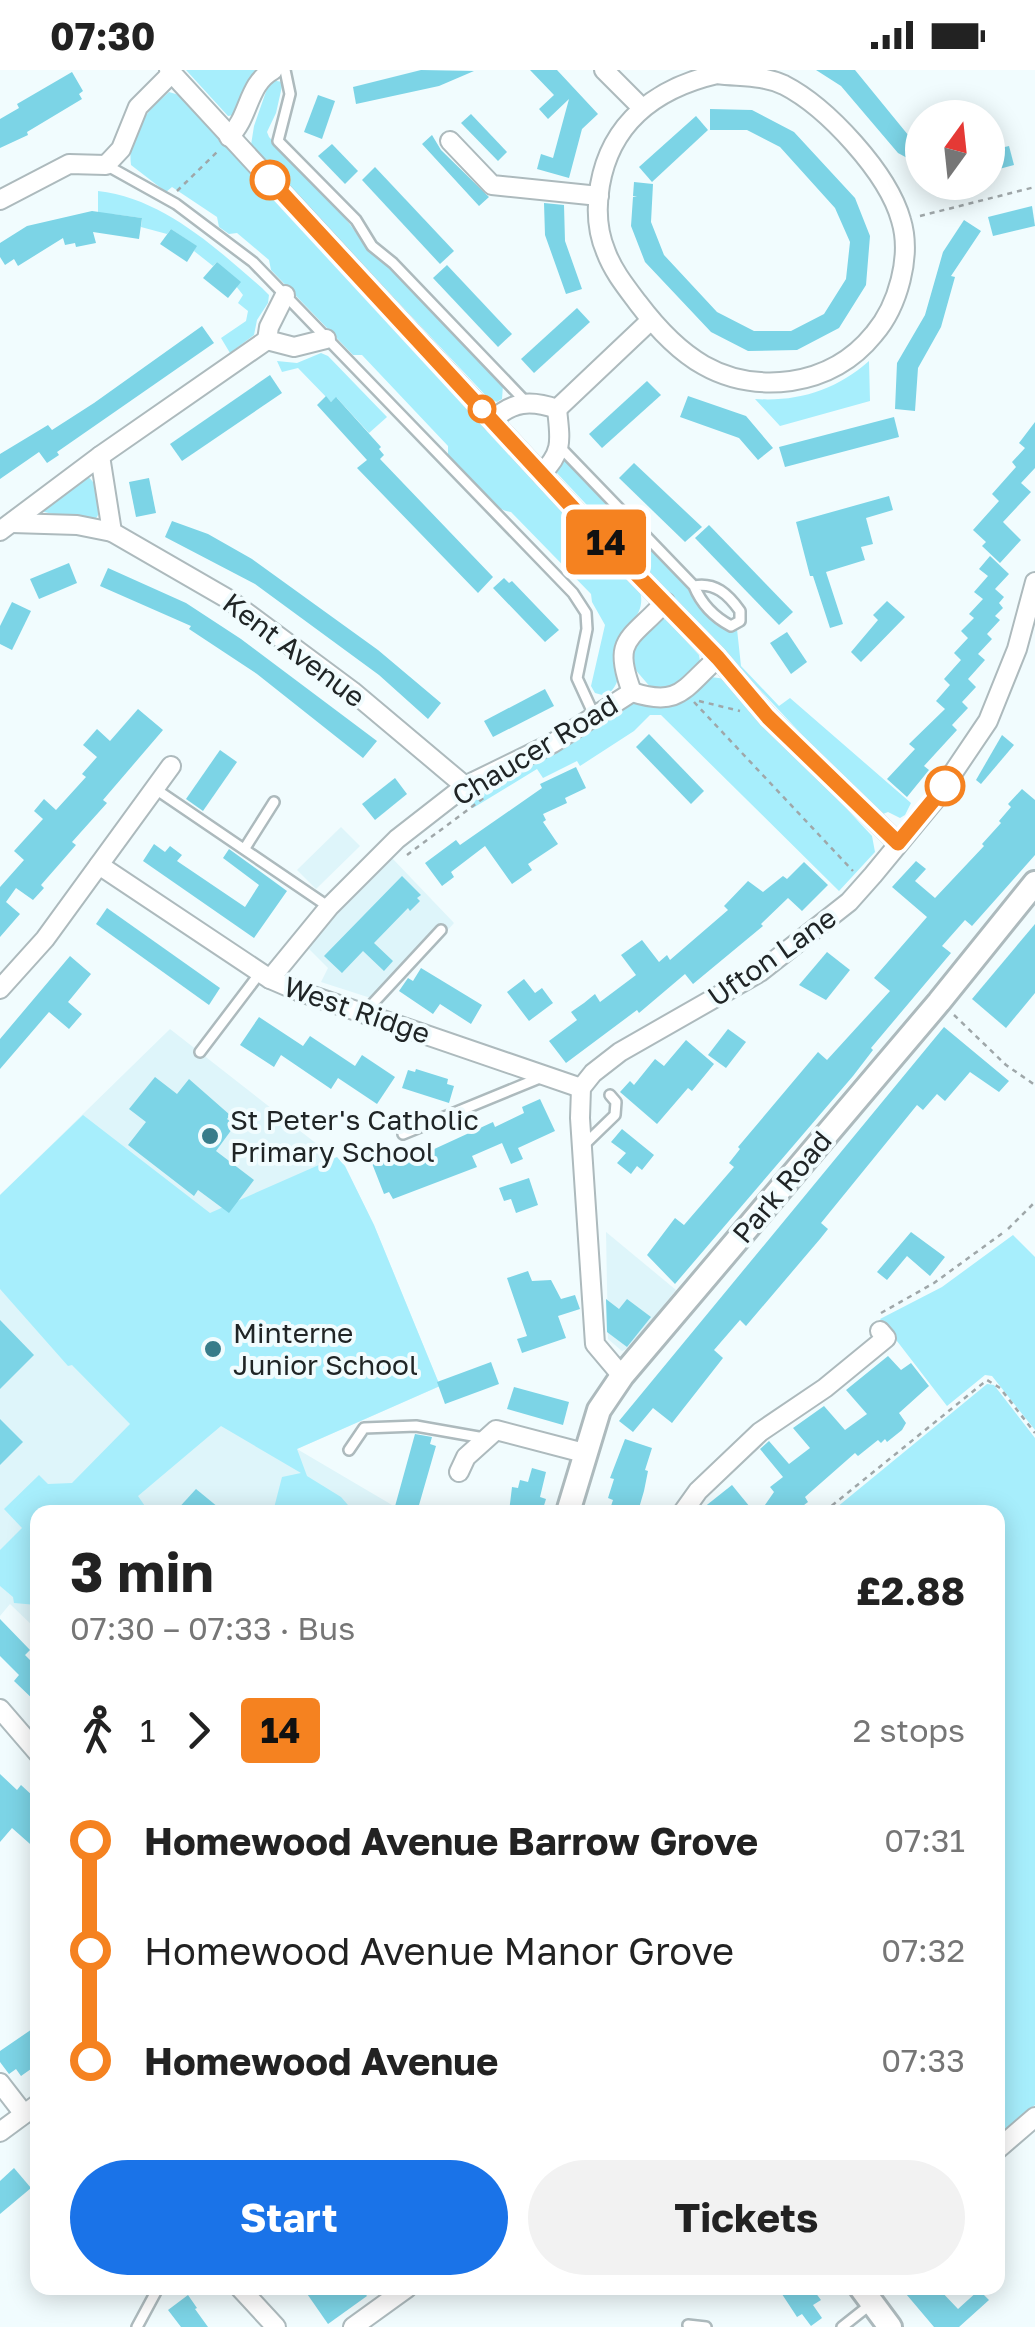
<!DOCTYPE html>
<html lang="en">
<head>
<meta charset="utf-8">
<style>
  body { margin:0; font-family:"Golos Text",sans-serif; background:#f2f2f2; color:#222; height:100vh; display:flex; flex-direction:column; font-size:38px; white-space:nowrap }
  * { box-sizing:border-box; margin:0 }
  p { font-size:32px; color:#767676 }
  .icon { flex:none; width:55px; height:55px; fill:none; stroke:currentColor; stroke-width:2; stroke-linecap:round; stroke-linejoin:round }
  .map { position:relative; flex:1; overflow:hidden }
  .panel { position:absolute; left:30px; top:1435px; width:975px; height:790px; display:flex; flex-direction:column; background:#fff; border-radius:20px; box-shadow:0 5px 25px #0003 }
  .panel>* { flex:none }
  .badge { padding:0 20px; border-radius:8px; font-size:35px; line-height:65px }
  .needle { width:65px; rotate:15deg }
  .buttons { position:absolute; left:905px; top:30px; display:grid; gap:20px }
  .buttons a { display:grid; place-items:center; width:100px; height:100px; border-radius:50%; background:#fff; box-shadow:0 5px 25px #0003; font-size:50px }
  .map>.badge { position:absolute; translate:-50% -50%; box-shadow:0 0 0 5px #fff }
  .legs { display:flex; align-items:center; gap:15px; height:110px; padding:0 40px; font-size:32px }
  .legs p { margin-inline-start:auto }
  .headline { display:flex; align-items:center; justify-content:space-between; height:170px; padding:0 40px }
  h1 { font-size:55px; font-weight:700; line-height:75px }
  .action { display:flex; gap:20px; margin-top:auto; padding:20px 40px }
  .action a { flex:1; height:115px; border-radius:60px; background:#1a73e8; color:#fff; font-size:40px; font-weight:700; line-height:115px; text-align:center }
  .action a+a { background:#f2f2f2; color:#222 }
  ul { padding:0 40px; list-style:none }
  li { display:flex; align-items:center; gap:35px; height:110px; font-size:38px }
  li i { display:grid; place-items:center; width:15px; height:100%; margin:0 12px; background:currentColor }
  li i::after { content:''; width:25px; height:25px; margin:-12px; border:8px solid; border-radius:50%; background:#fff }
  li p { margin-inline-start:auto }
  li:first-child i { background:linear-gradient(#0000 50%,currentColor 0) }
  li:last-child i { background:linear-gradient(currentColor 50%,#0000 0) }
  .status { display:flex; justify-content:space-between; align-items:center; height:70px; padding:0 50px; background:#fff; direction:ltr }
  .status svg { height:28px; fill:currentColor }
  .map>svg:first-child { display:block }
  .built { fill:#def5fa }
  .green { fill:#a7eefc }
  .building { fill:#7cd4e6 }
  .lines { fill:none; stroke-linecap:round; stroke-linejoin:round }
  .service-casing { stroke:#adbabd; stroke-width:14 }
  .minor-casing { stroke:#adbabd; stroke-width:22 }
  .tertiary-casing { stroke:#adbabd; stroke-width:28 }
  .path { stroke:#9fa7a9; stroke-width:2.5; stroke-dasharray:5 5; stroke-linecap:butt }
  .service { stroke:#fff; stroke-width:9 }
  .minor { stroke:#fff; stroke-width:18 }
  .tertiary { stroke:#fff; stroke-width:22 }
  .line-1-casing { stroke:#fff; stroke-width:22 }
  .line-1 { stroke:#f58220; stroke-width:15 }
  .stop-1-dot { fill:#fff; stroke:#f58220; stroke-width:5 }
  .poi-dot { fill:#377c8a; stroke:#f1fcfe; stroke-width:4 }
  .labels { text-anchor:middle; stroke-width:8; stroke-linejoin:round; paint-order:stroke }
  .street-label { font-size:28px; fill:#202526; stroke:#f1fcfe }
  .poi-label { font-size:28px; fill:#202526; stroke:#f1fcfe; text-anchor:start }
</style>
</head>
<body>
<div class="status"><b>07:30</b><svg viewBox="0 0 49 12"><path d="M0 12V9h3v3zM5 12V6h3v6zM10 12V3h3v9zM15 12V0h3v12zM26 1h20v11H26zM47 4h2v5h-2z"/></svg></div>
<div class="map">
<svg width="1035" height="2257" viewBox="0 0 1035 2257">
  <rect width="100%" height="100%" fill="#f1fcfe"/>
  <g class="built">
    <polygon points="341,757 360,776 316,819 297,800"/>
    <polygon points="391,787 454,853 383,932 321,912 328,898 304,874"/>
    <polygon points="170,959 345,1096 374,1155 440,1316 297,1379 404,1442 38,1442 37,1560 10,1534 0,1546 0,1125"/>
    <polygon points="606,1162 676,1220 629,1278 622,1281 608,1269"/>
  </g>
  <g class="green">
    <polygon points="186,0 255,0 242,36 234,45 228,46"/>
    <path d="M 270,10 L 283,12 L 276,43 L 267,62 L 269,67 C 294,94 321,120 345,148 C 358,164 367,183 387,192 L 503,315 L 502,329 L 497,332 L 488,328 L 251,75 L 254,56 Z"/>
    <path d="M 169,22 L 179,25 L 638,515 C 650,545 626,553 614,576 C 618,596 625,611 606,626 L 595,623 L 591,616 L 605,555 L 592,532 L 591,524 L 511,442 C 487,439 464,404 448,387 L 448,376 L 362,285 L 353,285 L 271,200 L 269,190 L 237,163 L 229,164 L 219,157 L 217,147 L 172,117 L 166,122 L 131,95 C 127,63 146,42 169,22 Z"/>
    <path d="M 98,121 C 162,128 215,177 262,218 L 269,225 L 268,233 L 257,250 L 254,265 L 230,283 L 221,268 L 246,251 L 248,241 L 238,233 L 243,225 L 217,192 L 213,196 L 194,181 L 196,176 L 171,159 L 167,164 L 141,157 L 142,148 L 112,144 L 98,149 Z"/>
    <polygon points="321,283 328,286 387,347 369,363 337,328 331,332 298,298 282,302 277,291 297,293"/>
    <path d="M 869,291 L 870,331 L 780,356 L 755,329 C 798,332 836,320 869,291 Z"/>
    <polygon points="559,389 565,389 580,401 689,517 699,534 723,559 737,559 741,596 779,636 790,628 911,733 905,745 900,748 888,742 878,746 556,402 555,396"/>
    <path d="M 83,403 C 100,413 108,438 92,453 L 40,441 Z"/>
    <polygon points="658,547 667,550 699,585 700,591 669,622 652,619 627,590 628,583"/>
    <polygon points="703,606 726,609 872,766 875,782 839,821 661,645 650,645 634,661 580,696 577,691 543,708 537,699 473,738 469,730 524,695 580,668 628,631"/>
    <polygon points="83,1045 210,1143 337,1087 345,1096 374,1155 440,1316 297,1379 307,1406 341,1427 354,1442 280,1442 274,1438 282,1407 301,1403 221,1356 138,1426 149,1442 38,1442 37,1535 14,1533 13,1527 0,1516 0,1480 22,1458 4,1439 39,1405 48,1414 72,1413 130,1354 72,1295 68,1296 0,1219 0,1125"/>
    <polygon points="1013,1165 1035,1187 1035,1360 992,1306 985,1305 947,1336 880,1249 942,1217"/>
    <polygon points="987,1314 994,1315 1035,1368 1035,2035 998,2067 998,1442 831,1442"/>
  </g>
  <g class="building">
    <polygon points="421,0 474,1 439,16 356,34 353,17"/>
    <polygon points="530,0 557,0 598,44 582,59 569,108 537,99 541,84 553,88 569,29 548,49 539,39 554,25"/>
    <polygon points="816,0 855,0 922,82 922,96 898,83 841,16"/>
    <polygon points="72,2 83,21 79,24 82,29 27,62 28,65 0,78 0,49 19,38 17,34"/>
    <polygon points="318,25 335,31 322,69 304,62"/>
    <polygon points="710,39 752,40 794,62 855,128 870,166 866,215 839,258 797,280 748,281 711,262 645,192 631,156 633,127 637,127 633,126 634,112 653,114 651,152 664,185 717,242 754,261 791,261 824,244 846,209 850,172 835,138 780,77 747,60 710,60"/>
    <polygon points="471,44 507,82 498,91 461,53"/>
    <polygon points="696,46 708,60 652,112 639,97"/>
    <polygon points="432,65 441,80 489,127 479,136 422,74"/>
    <polygon points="332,74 358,101 345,114 318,86"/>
    <polygon points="1009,76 1014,95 988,102 988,81"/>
    <polygon points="375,97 454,181 440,194 362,110"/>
    <polygon points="544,133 564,135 565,171 582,219 566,224 545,165"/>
    <polygon points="1032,136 1035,156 993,166 988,147"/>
    <polygon points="92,141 142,148 139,169 93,162 96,173 76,177 75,173 65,175 63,168 18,196 14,189 5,195 0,187 0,173 27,156"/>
    <polygon points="964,150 981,161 951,206 955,207 941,257 918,298 915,341 895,339 897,293 925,245 943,182"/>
    <polygon points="171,159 197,176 187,192 160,174"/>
    <polygon points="217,192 241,212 228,228 203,208"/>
    <polygon points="447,195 512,264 498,277 433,208"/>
    <polygon points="577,238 590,252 534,303 521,289"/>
    <polygon points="202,256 214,273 57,382 59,385 47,393 39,382 0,409 0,384 48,355 52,360 94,333"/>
    <polygon points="270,305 282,323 182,391 170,374"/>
    <polygon points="647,311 661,325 602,378 589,364"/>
    <polygon points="326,326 331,332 336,327 381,377 379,379 384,385 380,389 493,507 478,523 357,398 367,390 317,335"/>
    <polygon points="688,326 746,346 773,378 758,390 739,368 680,347"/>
    <polygon points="894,347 899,367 785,397 779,377"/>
    <polygon points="1035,352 1035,398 1021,413 1031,422 1003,452 1021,470 1000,493 982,476 986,472 973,460 999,431 992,424 1016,397 1012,392 1025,378 1019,373"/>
    <polygon points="634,393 702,457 685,472 619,408"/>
    <polygon points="149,408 156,443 136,447 129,412"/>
    <polygon points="889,426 893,440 866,448 873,474 861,477 865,490 826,502 843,554 830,558 813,506 810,506 796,452"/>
    <polygon points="172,451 208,464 252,489 378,580 441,633 428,649 379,605 255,514 165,467"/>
    <polygon points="709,455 793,542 779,555 695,468"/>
    <polygon points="990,486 1009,504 995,519 1004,527 999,533 1003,538 995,546 1000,550 987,564 992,569 978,584 985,590 968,609 976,617 962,632 968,638 952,655 957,660 924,696 929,700 907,727 887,709 915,679 909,674 945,639 936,631 950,615 944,609 961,590 954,583 968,568 961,561 974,548 969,544 983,529 974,522 988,506 979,499"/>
    <polygon points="69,493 77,513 39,529 30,509"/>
    <polygon points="108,498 186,533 241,569 377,671 363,688 257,604 189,559 191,556 100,516"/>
    <polygon points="504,508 509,513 512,511 559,560 545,572 493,518"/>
    <polygon points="887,531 905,547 861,592 851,582 878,550 873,545"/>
    <polygon points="12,532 31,541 12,580 0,574 0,556"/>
    <polygon points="787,562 807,592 791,604 770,573"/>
    <polygon points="545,619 554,636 493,667 484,651"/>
    <polygon points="138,639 163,660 103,730 107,733 72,772 76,775 41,815 44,818 33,830 16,818 6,832 20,844 0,867 0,817 24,790 14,781 43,749 34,741 44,729 56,740 86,707 82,704 97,687 83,675 97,659 110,671"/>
    <polygon points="649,664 704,721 691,734 636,677"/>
    <polygon points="1002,665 1014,675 981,714 976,710"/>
    <polygon points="220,680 237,692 203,741 186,729"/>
    <polygon points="576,697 586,718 565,728 567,733 543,744 546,750 543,752 558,774 528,794 532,800 512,814 485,776 451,802 454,807 442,816 425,793 456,770 460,775 542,718 540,714"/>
    <polygon points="395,708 407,724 375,750 362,734"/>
    <polygon points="1022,719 1035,730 1035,785 972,856 965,850 942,876 951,883 871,978 873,980 853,1006 675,1214 647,1185 675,1148 684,1155 734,1097 729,1093 740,1079 738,1077 818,982 827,990 890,921 874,908 927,847 892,817 916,791 926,799 915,811 935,828 984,776 982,774 1001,753 999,751 1011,737 1008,734"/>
    <polygon points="154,774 165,782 170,776 182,785 177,791 245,837 259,815 223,788 229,779 287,821 254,868 143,791"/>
    <polygon points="804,792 828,815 802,841 788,828 761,854 763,856 693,914 685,904 639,943 637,940 566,993 549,971 577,950 571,942 584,933 595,924 600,932 636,905 621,885 642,870 659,892 667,885 670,890 728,840 724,836 748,811 763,822 783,806 787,809"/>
    <polygon points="402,806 421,825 417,828 420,831 410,841 408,838 374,873 393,891 384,901 363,881 342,903 324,886"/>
    <polygon points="107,838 220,918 209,935 96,854"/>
    <polygon points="1035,854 1035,923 1006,958 972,929"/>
    <polygon points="827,882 850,900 826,930 799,915"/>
    <polygon points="70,886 91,904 68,932 82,944 69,959 49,942 0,999 0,969"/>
    <polygon points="421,898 482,935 471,954 440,934 433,944 399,921 408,908 413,911"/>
    <polygon points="524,909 535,923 542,918 553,933 529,951 507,922"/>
    <polygon points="259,947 303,976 310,966 355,996 362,985 395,1007 377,1034 338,1008 331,1019 281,985 274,997 240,975"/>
    <polygon points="944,957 1009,1011 999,1022 970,1002 945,1031 937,1024 923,1040 917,1035 821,1153 828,1159 820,1169 746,1256 740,1250 714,1280 723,1288 672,1353 653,1338 633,1362 619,1351"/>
    <polygon points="728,959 746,972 726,998 708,985"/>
    <polygon points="686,970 714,994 692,1021 688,1018 657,1054 620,1022 630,1011 634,1015 655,989 664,996"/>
    <polygon points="416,999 448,1009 447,1014 454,1016 449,1033 402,1018 408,1000 415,1002"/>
    <polygon points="155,1007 177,1024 189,1009 230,1045 227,1049 235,1055 216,1081 254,1110 229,1143 198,1120 194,1126 128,1075 146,1052 129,1039"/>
    <polygon points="540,1029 555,1061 518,1078 523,1089 511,1094 502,1073 472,1086 477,1097 393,1129 389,1122 384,1124 366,1078 383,1072 388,1086 398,1082 402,1092 406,1092 493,1052 495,1057 524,1043 522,1037"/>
    <polygon points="622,1059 654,1085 642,1100 637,1096 631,1104 617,1093 626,1083 611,1072"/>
    <polygon points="529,1108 538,1135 516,1143 511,1129 504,1131 499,1118"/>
    <polygon points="911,1162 945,1187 930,1206 907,1186 887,1210 877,1202"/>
    <polygon points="528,1201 532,1211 551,1210 561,1229 575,1225 580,1239 558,1246 566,1268 522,1283 517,1269 527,1266 507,1208"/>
    <polygon points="606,1229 619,1239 627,1229 651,1247 627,1277 607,1262"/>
    <polygon points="0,1250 34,1285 0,1319"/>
    <polygon points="888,1286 901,1300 911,1293 929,1316 899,1343 906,1353 902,1360 887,1372 885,1369 881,1373 878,1370 858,1386 855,1383 805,1427 808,1432 795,1442 760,1442 774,1422 770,1417 783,1407 760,1379 769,1371 789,1394 810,1378 793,1358 824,1336 845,1360 867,1344 846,1320"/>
    <polygon points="491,1292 499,1314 445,1334 437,1312"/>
    <polygon points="514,1317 569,1332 563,1355 507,1339"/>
    <polygon points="0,1349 23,1372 0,1395"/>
    <polygon points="415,1364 432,1367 430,1374 436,1376 417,1442 404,1442 394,1440"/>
    <polygon points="625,1369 652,1378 645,1400 648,1401 644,1421 639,1438 628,1435 626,1442 609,1442 613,1430 608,1428 614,1409 610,1408"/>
    <polygon points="532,1398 546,1402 540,1427 546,1429 542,1442 509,1442 512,1417 518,1418 520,1410 528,1412"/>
    <polygon points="732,1415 754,1442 698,1442"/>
    <polygon points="196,1419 224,1442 175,1442"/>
    <polygon points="0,1549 30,1580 25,1585 38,1598 38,1634 14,1611 19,1605 0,1586"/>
    <polygon points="0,1704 17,1720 21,1715 34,1727 31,1731 38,1736 38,1781 12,1758 0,1772"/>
    <polygon points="38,1955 38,1994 21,2006 16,1999 9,2004 0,1992 0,1981"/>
    <polygon points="14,2098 31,2118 0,2144 0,2111"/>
    <polygon points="303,2218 361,2218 367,2226 328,2254"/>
    <polygon points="778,2218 812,2218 821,2230 813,2235 822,2248 811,2256 802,2244 797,2247"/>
    <polygon points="901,2218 938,2218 958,2239 979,2220 989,2230 959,2257 934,2257"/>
    <polygon points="188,2225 197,2238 195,2239 208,2257 181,2257 168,2240"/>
  </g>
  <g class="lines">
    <g class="service-casing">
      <g id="service">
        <polyline points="285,0 290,24 278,71 356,150 372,176 393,193 525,331"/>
        <polyline points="106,95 176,134 253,192 573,523 586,543 587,559 577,608 594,645"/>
        <path d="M 560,377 L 694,516 C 701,533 714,547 731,556 L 740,551 L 740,541 C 728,524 715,512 694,516"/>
        <polyline points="154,718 329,837"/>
        <polyline points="245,778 274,732"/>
        <polyline points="364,943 441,860"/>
        <polyline points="200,982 260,903"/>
        <polyline points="403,1064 542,1007"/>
        <polyline points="584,1075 615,1045 616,1032 610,1025"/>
        <polyline points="349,1380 364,1358 416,1356 484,1368"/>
        <polyline points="688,2255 706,2257"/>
        <polyline points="137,2257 158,2218"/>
        <polyline points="842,2257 871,2234"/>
      </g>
    </g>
    <g class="minor-casing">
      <g id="minor">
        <polyline points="169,0 583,449 718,588 768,647 898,773"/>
        <polyline points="604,0 642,38"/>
        <path d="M 717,4 C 740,7 763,5 784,15 C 827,37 888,103 901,150 C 912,186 898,236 874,264 C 853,290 824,306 791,311 C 722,320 678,286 638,233 C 626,217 613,201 606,182 C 597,161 596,138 600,115 C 611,52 657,18 717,4 Z"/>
        <path d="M 229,67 C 250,47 247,14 273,0"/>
        <polyline points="450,71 492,115 599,126"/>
        <polyline points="0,130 69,94 106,95 121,79 138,37 172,3"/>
        <polyline points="285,225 269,257 267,270 294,277 326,269"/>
        <polyline points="557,339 651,250"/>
        <path d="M 492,351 C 512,331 531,330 557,339 C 560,369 564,382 541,404"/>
        <polyline points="100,386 267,270"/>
        <polyline points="12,453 77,455 112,462"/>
        <polyline points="0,461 100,386 112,462 228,529 352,621 465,716"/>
        <path d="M 665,532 C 631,570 611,568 632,622 C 681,638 684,617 718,588"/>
        <polyline points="99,795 270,909 298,921 581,1018"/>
        <polyline points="270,909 329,837 397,769 465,716 553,673 632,622"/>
        <polyline points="0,919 45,869 171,696"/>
        <polyline points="622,1306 595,1274 580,1048 581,1018 593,1003 620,982 760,902 849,832 873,805 934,731 988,651 1017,579 1035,512"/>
        <polyline points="459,1402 466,1387 496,1360 584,1383"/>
        <polyline points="683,1442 698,1421 760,1362 825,1318 886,1268 880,1261"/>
        <polyline points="0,1639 38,1683"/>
        <polyline points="0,2013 24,2044"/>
        <polyline points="0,2062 38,2034"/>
        <polyline points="998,2079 1035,2047"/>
        <polyline points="240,2218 276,2257"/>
        <polyline points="353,2257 407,2218"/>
      </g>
    </g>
    <g class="tertiary-casing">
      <g id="tertiary">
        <polyline points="568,1442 599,1340 622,1306 939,932 1035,813"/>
        <polyline points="861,2218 890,2257"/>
      </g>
    </g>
    <g class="path">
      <polyline points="177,121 218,81"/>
      <polyline points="920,146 1035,117"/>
      <polyline points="699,631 740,641"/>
      <polyline points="694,632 853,801"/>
      <polyline points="407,785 485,727"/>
      <polyline points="954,945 1006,995 1035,1015"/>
      <polyline points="1008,1159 1035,1132"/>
      <polyline points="881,1243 934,1213 1004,1162"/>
      <polyline points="824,1442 987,1310 1000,1318 1035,1363"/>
    </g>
    <use href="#service" class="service"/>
    <use href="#minor" class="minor"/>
    <use href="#tertiary" class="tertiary"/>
  </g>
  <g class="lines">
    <g class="line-1-casing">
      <polyline id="line-1" points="270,110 583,449 718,588 768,647 898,773 945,716"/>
    </g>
    <use href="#line-1" class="line-1"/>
  </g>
  <g class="stop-1-dot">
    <circle cx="270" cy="110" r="18"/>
    <circle cx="482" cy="339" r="12"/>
    <circle cx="945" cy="716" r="18"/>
  </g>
  <g class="poi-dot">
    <circle cx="210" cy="1066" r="10"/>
    <circle cx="213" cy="1279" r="10"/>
  </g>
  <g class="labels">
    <g class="street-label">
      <text transform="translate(294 580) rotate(37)" y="10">Kent Avenue</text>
      <text transform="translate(535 680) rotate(-31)" y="10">Chaucer Road</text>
      <text transform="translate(772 887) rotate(-35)" y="10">Ufton Lane</text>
      <text transform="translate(357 940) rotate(19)" y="10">West Ridge</text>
      <text transform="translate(782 1117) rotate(-50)" y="10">Park Road</text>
    </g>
    <g class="poi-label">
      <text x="230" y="1060">St Peter's Catholic<tspan x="230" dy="32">Primary School</tspan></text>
      <text x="233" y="1273">Minterne<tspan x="233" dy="32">Junior School</tspan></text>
    </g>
  </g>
</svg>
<div class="buttons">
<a><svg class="needle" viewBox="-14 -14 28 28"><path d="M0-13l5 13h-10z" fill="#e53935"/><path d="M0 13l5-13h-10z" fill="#767676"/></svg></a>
</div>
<b class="badge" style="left:606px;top:472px;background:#f58220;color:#111">14</b>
<section class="panel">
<div class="headline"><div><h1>3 min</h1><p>07:30 – 07:33 · Bus</p></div><b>£2.88</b></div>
<div class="legs"><svg class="icon" aria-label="walk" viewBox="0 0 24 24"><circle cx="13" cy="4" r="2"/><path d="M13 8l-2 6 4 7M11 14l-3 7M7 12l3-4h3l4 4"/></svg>1<svg class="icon" aria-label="forward" viewBox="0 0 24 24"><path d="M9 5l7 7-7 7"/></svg><b class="badge" style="background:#f58220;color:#111">14</b><p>2 stops</p></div>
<ul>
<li><i style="color:#f58220"></i><b>Homewood Avenue Barrow Grove</b><p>07:31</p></li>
<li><i style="color:#f58220"></i><span>Homewood Avenue Manor Grove</span><p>07:32</p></li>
<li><i style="color:#f58220"></i><b>Homewood Avenue</b><p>07:33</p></li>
</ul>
<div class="action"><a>Start</a><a>Tickets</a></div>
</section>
</div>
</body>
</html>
